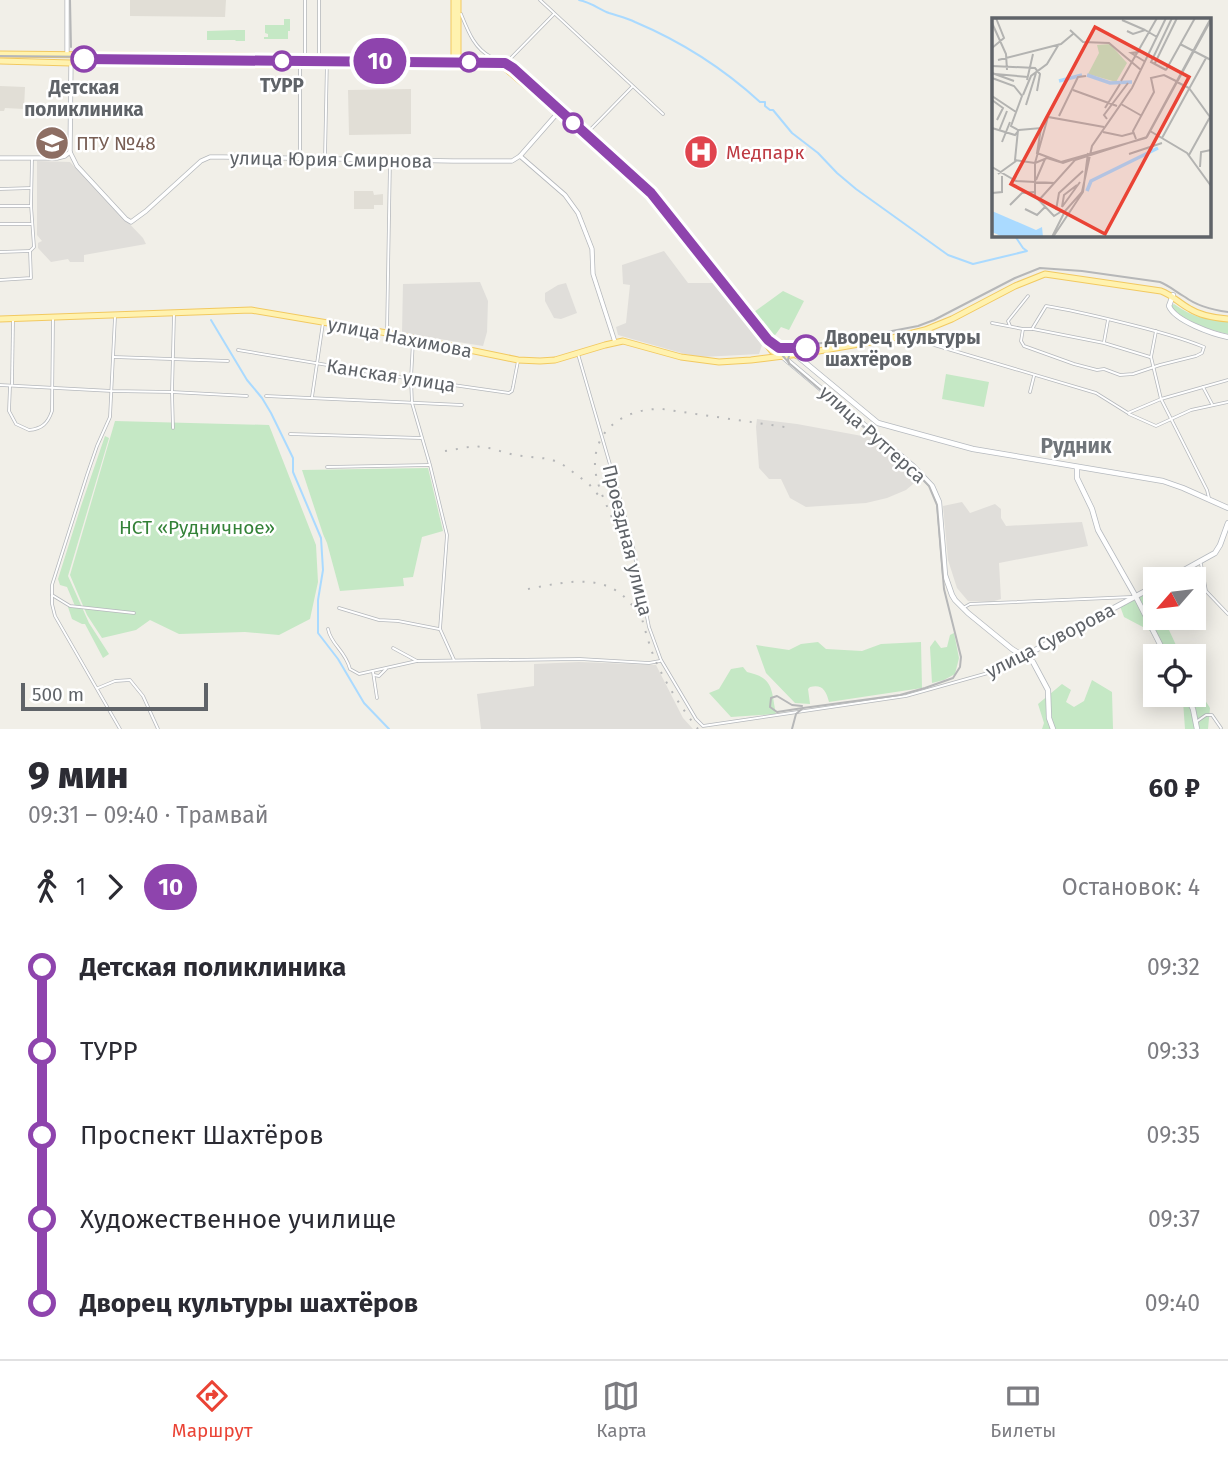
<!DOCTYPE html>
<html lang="ru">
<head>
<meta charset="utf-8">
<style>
  body { margin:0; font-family:"Fira Sans",sans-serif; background:#f7f7f7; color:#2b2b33; height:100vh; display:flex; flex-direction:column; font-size:26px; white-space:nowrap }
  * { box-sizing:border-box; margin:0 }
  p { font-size:23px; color:#7c7c81 }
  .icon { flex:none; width:38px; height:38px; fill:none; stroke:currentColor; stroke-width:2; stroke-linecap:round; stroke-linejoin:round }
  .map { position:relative; height:729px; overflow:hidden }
  .panel { display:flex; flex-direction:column; background:#fff; flex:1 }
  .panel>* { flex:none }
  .badge { padding:0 14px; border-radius:23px; font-size:24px; line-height:46px }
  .needle { width:46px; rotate:242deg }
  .fabs { position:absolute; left:1143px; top:567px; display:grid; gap:14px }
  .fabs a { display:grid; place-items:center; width:63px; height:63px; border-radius:0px; background:#fff; box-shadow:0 4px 18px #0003; font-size:35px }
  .scale { position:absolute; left:21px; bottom:18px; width:187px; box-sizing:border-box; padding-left:7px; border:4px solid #5f6368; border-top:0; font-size:19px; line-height:24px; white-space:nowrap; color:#5f6368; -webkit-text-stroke:5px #fff; paint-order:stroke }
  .map>.badge { position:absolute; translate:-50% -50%; box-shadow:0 0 0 4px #fff }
  .legs { display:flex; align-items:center; gap:10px; height:77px; padding:0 28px; font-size:23px }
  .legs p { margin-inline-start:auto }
  .head { display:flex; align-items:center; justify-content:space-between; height:119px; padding:0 28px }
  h1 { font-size:38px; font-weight:800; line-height:52px }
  ul { padding:0 28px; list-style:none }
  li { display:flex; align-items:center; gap:24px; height:84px; font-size:26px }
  li i { display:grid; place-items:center; width:10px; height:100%; margin:0 9px; background:currentColor }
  li i::after { content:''; width:18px; height:18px; margin:-9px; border:5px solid; border-radius:50%; background:#fff }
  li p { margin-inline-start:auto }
  li:first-child i { background:linear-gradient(#0000 50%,currentColor 0) }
  li:last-child i { background:linear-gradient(currentColor 50%,#0000 0) }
  .dock { display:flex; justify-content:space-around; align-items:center; height:98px; border-top:2px solid #e1e1e2; background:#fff; font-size:19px; color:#7c7c81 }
  .dock a { display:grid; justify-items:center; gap:4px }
  .dock .on { color:#ea4335 }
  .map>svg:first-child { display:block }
  .industrial { fill:#e0deda }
  .education { fill:#e1ded6 }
  .green { fill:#c5e8c5 }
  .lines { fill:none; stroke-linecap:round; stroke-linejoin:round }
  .stream { stroke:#aadaff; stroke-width:2 }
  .minor-casing { stroke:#b5b8bc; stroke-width:3.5 }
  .tertiary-casing { stroke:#b5b8bc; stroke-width:5 }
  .secondary-casing { stroke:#b6babf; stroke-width:6 }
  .primary-casing { stroke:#f2c960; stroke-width:7 }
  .minor { stroke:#fff; stroke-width:2 }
  .tertiary { stroke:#fff; stroke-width:3.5 }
  .secondary { stroke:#fff; stroke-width:4.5 }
  .primary { stroke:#fff2af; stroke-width:5 }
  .tram { stroke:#b6b7b8; stroke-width:2 }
  .rail { stroke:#b6b7b8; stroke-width:2; stroke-dasharray:2 9; stroke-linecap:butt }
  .line-1-casing { stroke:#fff; stroke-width:16 }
  .line-1 { stroke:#8e44ad; stroke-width:10 }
  .stop-1-dot { fill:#fff; stroke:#8e44ad; stroke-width:3.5 }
  .labels { text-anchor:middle; stroke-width:5; stroke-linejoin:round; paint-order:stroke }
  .stop-label { font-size:19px; font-weight:bold; fill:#5f6368; stroke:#fff }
  .education-label { font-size:19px; fill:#785e54; stroke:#fff; text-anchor:start }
  .health-label { font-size:19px; fill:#be3a42; stroke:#fff; text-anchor:start }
  .street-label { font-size:19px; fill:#5f6368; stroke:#fff }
  .park-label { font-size:19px; fill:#348238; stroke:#fff }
  .neighbourhood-label { font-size:21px; font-weight:bold; fill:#70757a; stroke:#fff }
  .inset-river { fill:none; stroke:#aadaff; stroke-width:3.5 }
  .inset-road { fill:none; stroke:#b3b3b1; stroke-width:2 }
  .view { fill:#ea4335; fill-opacity:0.15; stroke:#ea4335; stroke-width:3.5 }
  .inset-edge { fill:none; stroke:#5f6368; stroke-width:3.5 }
</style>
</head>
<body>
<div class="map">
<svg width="1228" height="729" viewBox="0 0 1228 729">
  <rect width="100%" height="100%" fill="#f1efe8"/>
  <g class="industrial">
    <polygon points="37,161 70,162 143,238 146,244 84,255 84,262 70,262 68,259 51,262 38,248 38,243 42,241 37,235"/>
    <polygon points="664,251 688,283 714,283 762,345 759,354 702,357 685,354 618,335 616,327 626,323 630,285 623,284 622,265"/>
    <polygon points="480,282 488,301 487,332 483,346 402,333 403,284"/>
    <polygon points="566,283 577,313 561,319 554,318 545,301 545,293 558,285"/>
    <polygon points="757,419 797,424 873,438 919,479 906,490 887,498 866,503 806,507 790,498 781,479 769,479 759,468 756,427"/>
    <polygon points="962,502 970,513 995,504 1001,509 1001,518 1006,526 1082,522 1088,546 999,563 1001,599 991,602 968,601 957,588 948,560 943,506"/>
    <polygon points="579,662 656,665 683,718 693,729 481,729 477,694 534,686 534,664"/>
  </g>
  <g class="education">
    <polygon points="130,0 226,0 225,17 130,16"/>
    <polygon points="0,86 25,87 24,109 5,108 4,111 0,111"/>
    <polygon points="411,89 411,134 349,135 348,90"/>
    <polygon points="354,191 373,191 374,195 383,194 383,205 374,205 374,209 354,209"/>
  </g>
  <g class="green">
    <polygon points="284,19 290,19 290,31 288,31 288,39 264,39 264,37 268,37 268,34 265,33 265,25 284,25"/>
    <polygon points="237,30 245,30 245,41 236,41 235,40 207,40 207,31"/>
    <polygon points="783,291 804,301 789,330 781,327 773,338 754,312"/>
    <path d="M 1174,304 C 1194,318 1204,319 1228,321 L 1228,334 C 1212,331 1181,320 1171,306 Z"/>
    <polygon points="946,374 989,382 984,407 942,399"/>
    <polygon points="115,421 269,425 316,545 318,582 310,619 279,635 245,632 179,634 150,620 136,630 102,638 87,615 70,575"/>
    <polygon points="105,436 109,438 68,576 89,623 109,654 103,658 85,624 82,624 72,619 68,607 75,606 67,587 60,585 58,579 81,506"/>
    <polygon points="428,468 443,531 422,537 413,577 403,578 404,586 340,591 327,543 323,534 302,470"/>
    <polygon points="1144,595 1150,595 1152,613 1169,630 1181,656 1165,656 1158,635 1124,617 1120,606"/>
    <polygon points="954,633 959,658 955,674 944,680 932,683 930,647 935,640 941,648 947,647 950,635"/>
    <path d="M 818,642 L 826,649 L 862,651 L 881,644 L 921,642 L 922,688 L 829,702 C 826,690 822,684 810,687 L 808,689 L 810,704 L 795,703 L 766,673 L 756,645 L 789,650 L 801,644 Z"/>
    <path d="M 743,667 L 747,672 C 774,678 771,689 776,714 L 731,717 L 709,693 L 719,689 L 731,669 Z"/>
    <polygon points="1092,680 1112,692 1113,729 1042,729 1044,723 1038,704 1062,684 1071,690 1066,702 1074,707 1084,701"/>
    <polygon points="1194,683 1210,708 1208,729 1185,729 1183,701 1180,695 1194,695"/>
  </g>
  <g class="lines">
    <g class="stream">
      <path d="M 579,0 C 590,2 599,9 609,13 C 618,16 627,18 635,22 C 680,41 724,69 760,102 L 765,102 L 765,106 L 770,110 L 773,110 L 792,133 L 818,153 L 837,173 L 856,189 L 948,255 L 973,264 L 1027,251 L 1023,248 L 1015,236"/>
      <polyline points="211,320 247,380 262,398 271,413 293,458 293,472 321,538 323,570 318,600 318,633 338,659 364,703 389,729"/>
    </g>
    <g class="minor-casing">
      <g id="minor">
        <polyline points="305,0 305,55"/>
        <polyline points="319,0 319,56"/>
        <polyline points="540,0 663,114"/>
        <path d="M 461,14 C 468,31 474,48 491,57"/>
        <polyline points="509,60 554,14"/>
        <polyline points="300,68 300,157"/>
        <polyline points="589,131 632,87"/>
        <polyline points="325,158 327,59"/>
        <polyline points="0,189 31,188"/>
        <polyline points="0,206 30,206"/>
        <polyline points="0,224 31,224"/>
        <polyline points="0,252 30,251"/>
        <polyline points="0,280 31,278 30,251 34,247 31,205 32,158"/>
        <polyline points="115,317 110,417 97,446 87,475 52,585 52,604 55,616 120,729"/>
        <path d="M 992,323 L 1023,329 L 1032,329 L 1046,306 C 1071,310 1096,316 1120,322 C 1149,329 1177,336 1204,347 L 1202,353 L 1196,356 L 1160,365 L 1133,374 L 1120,375 L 1104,369 L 1097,370 L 1074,364 L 1024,346 L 1021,341 L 1023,329"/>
        <polyline points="1010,326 1008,321 1028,296"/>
        <polyline points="1033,329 1104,343 1150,357"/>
        <polyline points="1156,331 1151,357 1161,399 1207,490 1209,498"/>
        <polyline points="387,332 390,160"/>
        <polyline points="914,339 1096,393 1128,413 1161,399 1228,380"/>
        <polyline points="413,341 411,379 412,403 430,465 447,535 440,629 454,660"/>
        <polyline points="1104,342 1108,320"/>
        <polyline points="238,350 411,379 509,393 512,391 513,387 518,361"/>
        <polyline points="578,354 631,537 649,627 661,660 696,719 703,726 906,696 988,673 1024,657"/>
        <polyline points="114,357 228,361"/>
        <polyline points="12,384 13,320"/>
        <polyline points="0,385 112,391 172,392 247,396"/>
        <path d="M 10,386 L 9,411 L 16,424 L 29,430 C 42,429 48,423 52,411 L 53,318"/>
        <polyline points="1203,387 1212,404"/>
        <polyline points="1030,392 1034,376"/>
        <polyline points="266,396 462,405"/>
        <polyline points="312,397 323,323"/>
        <polyline points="1129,414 1156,426 1191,410 1228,402"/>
        <polyline points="173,428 172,392 174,314"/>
        <polyline points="290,434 421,438"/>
        <polyline points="327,467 429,465"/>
        <polyline points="1201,564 1206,591 1228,614"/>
        <polyline points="52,595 70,606 134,613"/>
        <polyline points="339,608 379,620 398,621 439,629"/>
        <polyline points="963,608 970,604 1131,597"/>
        <path d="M 328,629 C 331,645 345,650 350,669 L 359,674 L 417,661 L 580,659 L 649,663 L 660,661"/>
        <polyline points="393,648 417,661"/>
        <polyline points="373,672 377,698"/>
        <polyline points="374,675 379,676 386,669"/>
        <polyline points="98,688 115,681 130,680 143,696 158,729"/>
        <polyline points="1196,722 1206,715 1212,715 1221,728"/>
      </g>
    </g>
    <g class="tertiary-casing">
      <g id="tertiary">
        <polyline points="67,0 67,54"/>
        <polyline points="71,63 70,152 77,166 126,219 131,222 146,211 201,161 210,157 223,157 453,161 512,161 520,156 562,108"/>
        <polyline points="520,156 565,195 578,213 592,249 593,274 615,342"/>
        <polyline points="0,158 57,158 65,156 70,152"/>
      </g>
    </g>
    <g class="secondary-casing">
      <g id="secondary">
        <path d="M 1173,295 L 1169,306 C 1175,321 1213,334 1228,337"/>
        <polyline points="796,355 878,423 973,449 1163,481 1183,488 1228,508"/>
        <polyline points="782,356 913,466 932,486 939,502 945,575 952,595 955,600 968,613 1012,649 1033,662 1048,690 1049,718 1053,729"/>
        <polyline points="1077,467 1077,478 1092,509 1098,530 1136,597 1166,656"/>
        <polyline points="1168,579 1215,553 1220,545 1228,523"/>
        <polyline points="1026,655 1155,586"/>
        <polyline points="1186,695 1193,709 1197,729"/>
      </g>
    </g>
    <g class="primary-casing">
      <g id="primary">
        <polyline points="454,0 454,60"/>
        <polyline points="458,0 458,62"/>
        <polyline points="0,54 495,59 508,61 520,70 649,186 776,345 796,355"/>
        <polyline points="0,61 71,63 504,67 558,113 653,199 772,351 782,356"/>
        <path d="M 0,319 L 251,310 L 387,333 L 518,360 L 540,361 L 555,360 L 605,345 L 623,341 L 681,357 L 719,362 L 751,360 L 807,353 L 888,339 L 925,330 L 952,319 L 1015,286 L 1045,274 L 1161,291 C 1172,295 1179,303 1190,309 C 1201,316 1215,318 1228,319"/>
      </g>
    </g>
    <use href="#minor" class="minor"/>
    <use href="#tertiary" class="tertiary"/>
    <use href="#secondary" class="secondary"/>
    <use href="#primary" class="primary"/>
    <g class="tram">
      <polyline points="70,0 71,47"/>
      <polyline points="0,56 501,61 513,67 652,192 761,331 790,364 908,464 929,486 937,505 944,589 961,657 960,667 953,678 925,688 900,695 803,708 796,714 792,729"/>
      <path d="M 789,364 L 788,359 L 790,353 L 799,346 L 845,340 L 918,326 L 934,320 L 1015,278 L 1040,268 L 1082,271 L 1160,282 C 1170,286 1176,292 1185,297 C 1197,306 1213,310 1228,312"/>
      <polyline points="802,706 792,705 777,696 771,698 770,707 777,712 803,708"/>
    </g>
    <g class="rail">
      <polyline points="445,451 475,446 489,448 514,455 550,459 562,464 589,484 599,496"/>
      <path d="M 528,589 C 570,581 612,570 638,614"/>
      <path d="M 698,729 C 681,708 658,672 650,646 C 638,609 631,570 618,533 C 611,511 594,486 595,462 C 596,426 629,408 662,409 L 785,427"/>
    </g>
  </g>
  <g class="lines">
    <g class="line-1-casing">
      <polyline id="line-1" points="84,59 505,63 513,68 651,193 768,340 779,348 806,348"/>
    </g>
    <use href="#line-1" class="line-1"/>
  </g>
  <defs>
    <g id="university-disc" transform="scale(1.75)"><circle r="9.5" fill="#8d6e63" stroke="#fff"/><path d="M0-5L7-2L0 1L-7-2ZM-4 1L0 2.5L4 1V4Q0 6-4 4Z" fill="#fff"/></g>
    <g id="hospital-disc" transform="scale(1.75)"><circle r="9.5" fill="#e0444e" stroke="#fff"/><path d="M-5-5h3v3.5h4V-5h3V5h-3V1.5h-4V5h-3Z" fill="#fff"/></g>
  </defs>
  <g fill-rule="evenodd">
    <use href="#university-disc" x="52" y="143"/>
    <use href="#hospital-disc" x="701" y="152"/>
  </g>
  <g class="stop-1-dot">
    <circle cx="84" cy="59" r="12"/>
    <circle cx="282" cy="61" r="9"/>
    <circle cx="469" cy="62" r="9"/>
    <circle cx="573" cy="123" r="9"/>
    <circle cx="806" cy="348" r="12"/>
  </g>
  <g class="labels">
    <g class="stop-label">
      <text x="282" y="92">ТУРР</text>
      <text x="84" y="94">Детская<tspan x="84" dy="22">поликлиника</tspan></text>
      <text x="825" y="344" text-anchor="start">Дворец культуры<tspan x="825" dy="22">шахтёров</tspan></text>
    </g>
    <g class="education-label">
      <text x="76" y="150">ПТУ №48</text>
    </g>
    <g class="health-label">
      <text x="726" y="159">Медпарк</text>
    </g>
    <g class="street-label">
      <text transform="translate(331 159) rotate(1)" y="7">улица Юрия Смирнова</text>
      <text transform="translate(400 337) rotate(11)" y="7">улица Нахимова</text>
      <text transform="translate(391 375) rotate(9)" y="7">Канская улица</text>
      <text transform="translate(873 434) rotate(42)" y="7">улица Рутгерса</text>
      <text transform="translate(628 540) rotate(76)" y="7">Проездная улица</text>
      <text transform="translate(1050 640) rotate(-27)" y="7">улица Суворова</text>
    </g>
    <g class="park-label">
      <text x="197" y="534">НСТ «Рудничное»</text>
    </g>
    <g class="neighbourhood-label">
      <text x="1076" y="453">Рудник</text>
    </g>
  </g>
  <g transform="translate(992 18)">
    <rect width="219" height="219" fill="#f1efe8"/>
    <path d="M 118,26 L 135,45 L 124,64 L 96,56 L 107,35 L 105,27 Z" fill="#c5e8c5"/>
    <path d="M 0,193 L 44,212 L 50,209 L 51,219 L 11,219 L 0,214 Z" fill="#aadaff"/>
    <path class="inset-river" d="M 95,57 L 118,65 L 140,64M 67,63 L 90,57M 95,173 L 99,163 L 166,130"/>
    <path class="inset-road" d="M 130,2 L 153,12M 0,5 L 14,36 L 15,52M 78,12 L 91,24 L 117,25 L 149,52M 135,13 L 141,16 L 153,12 L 165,19M 188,26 L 219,42M 0,30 L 12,20 L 4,0M 147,34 L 139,35 L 152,43M 6,42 L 69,26 L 81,16M 163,45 L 185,0M 0,48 L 43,50 L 48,56 L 45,73M 174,52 L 159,44 L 180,0M 174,52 L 203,0M 0,55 L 22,63M 3,56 L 36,59M 0,60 L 22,68 L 30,78 L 19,108 L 26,112 L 23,142 L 43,145M 35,62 L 41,36M 129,63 L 165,0M 185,64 L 197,70 L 218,99 L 197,137M 81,72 L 125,88M 31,77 L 39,58 L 55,46 L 67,26M 0,78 L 24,94M 0,82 L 11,90 L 5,102M 129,86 L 150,98M 34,87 L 44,55M 113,90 L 128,66M 67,98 L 86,59 L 94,58M 115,101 L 112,97 L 136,65M 0,110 L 23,117 L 27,112 L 49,110 L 45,135 L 69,144 L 154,120 L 219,0M 7,113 L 15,93M 158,113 L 195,135 L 219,168M 111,114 L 130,118 L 141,115M 170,120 L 214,40M 144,121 L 141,113 L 162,74 L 159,60 L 172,57 L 184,63M 10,124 L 18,104M 137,136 L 170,125M 43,145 L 56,99 L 112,109M 43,145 L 55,140 L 71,145 L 82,141M 43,145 L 43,178 L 62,198 L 70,193M 0,149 L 24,163 L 63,165M 208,149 L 209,134 L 219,132M 6,156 L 24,143M 44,162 L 53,141M 0,175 L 10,174 L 10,158M 47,182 L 83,142 L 155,119 L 219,2M 18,187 L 30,175 L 42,174M 70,189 L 88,164M 70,189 L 72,177 L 85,167M 33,191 L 45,197 L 53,189M 64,192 L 67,175 L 91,153M 60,219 L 73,193 L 90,174 L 100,128 L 140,70 L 174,0M 61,219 L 91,174 L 96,135"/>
    <path class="view" d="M 103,9 L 197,59 L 113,216 L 19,166 Z"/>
    <rect width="219" height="219" class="inset-edge"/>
  </g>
</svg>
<div class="fabs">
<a><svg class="needle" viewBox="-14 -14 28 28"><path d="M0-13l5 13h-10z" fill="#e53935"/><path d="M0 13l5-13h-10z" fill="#7c7c81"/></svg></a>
<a><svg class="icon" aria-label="locate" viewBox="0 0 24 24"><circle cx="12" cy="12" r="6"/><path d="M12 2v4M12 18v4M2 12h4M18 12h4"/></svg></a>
</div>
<div class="scale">500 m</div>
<b class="badge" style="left:380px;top:61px;background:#8e44ad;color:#fff">10</b>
</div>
<section class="panel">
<div class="head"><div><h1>9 мин</h1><p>09:31 – 09:40 · Трамвай</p></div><b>60 ₽</b></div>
<div class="legs"><svg class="icon" aria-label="walk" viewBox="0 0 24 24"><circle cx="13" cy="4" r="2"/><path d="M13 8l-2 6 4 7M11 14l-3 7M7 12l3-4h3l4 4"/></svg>1<svg class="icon" aria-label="forward" viewBox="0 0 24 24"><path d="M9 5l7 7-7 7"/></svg><b class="badge" style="background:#8e44ad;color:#fff">10</b><p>Остановок: 4</p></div>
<ul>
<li><i style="color:#8e44ad"></i><b>Детская поликлиника</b><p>09:32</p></li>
<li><i style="color:#8e44ad"></i><span>ТУРР</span><p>09:33</p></li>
<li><i style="color:#8e44ad"></i><span>Проспект Шахтёров</span><p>09:35</p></li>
<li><i style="color:#8e44ad"></i><span>Художественное училище</span><p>09:37</p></li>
<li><i style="color:#8e44ad"></i><b>Дворец культуры шахтёров</b><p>09:40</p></li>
</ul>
</section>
<nav class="dock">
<a class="on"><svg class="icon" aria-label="directions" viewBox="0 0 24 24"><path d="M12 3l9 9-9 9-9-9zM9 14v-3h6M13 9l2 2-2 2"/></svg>Маршрут</a>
<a><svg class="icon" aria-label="map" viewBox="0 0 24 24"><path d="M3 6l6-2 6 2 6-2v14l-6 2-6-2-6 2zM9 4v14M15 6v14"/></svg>Карта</a>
<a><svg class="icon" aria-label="tickets" viewBox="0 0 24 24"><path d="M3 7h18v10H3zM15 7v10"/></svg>Билеты</a>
</nav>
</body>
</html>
